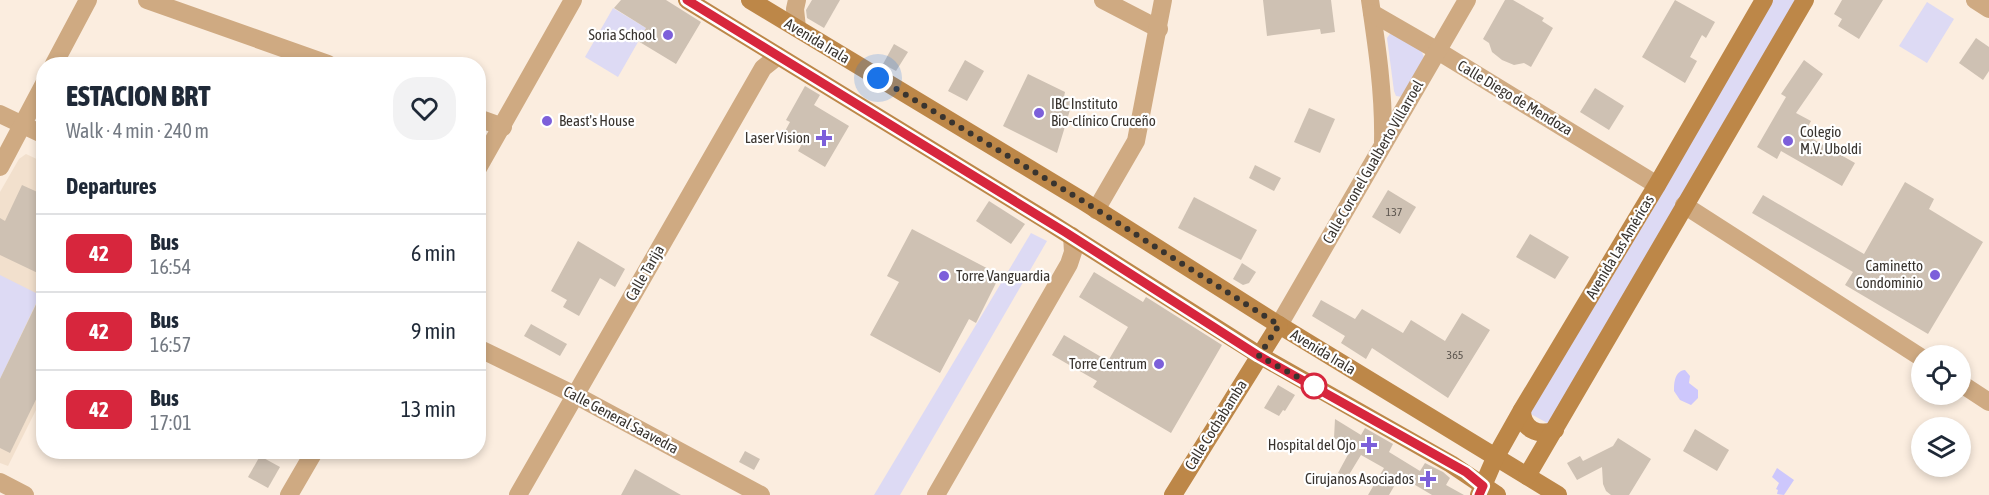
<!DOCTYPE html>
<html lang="en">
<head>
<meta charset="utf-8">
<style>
  body { margin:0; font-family:"Asap Condensed",sans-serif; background:#f2f2f3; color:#1f2937; height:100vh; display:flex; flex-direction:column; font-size:22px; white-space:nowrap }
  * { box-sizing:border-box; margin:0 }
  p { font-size:20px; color:#747a83 }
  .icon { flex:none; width:33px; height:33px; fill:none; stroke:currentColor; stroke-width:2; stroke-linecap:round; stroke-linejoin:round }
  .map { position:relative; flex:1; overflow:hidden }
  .sheet { position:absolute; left:36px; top:57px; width:450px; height:402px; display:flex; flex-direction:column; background:#fff; border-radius:24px; box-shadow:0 3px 9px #0003 }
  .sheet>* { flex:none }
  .badge { padding:0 12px; border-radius:9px; font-size:21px; line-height:39px }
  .fabs { position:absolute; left:1911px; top:345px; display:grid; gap:12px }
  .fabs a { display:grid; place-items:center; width:60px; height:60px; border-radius:50%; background:#fff; box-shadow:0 3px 9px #0003; font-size:30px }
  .you { position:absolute; width:30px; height:30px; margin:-15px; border:4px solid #fff; border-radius:50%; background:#1a73e8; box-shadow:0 0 0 9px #1a73e833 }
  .map>.badge { position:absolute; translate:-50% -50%; box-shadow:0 0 0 3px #fff }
  h2 { padding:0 30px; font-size:22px; line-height:54px }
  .round { display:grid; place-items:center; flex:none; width:63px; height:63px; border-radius:24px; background:#f2f2f3 }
  .overview { display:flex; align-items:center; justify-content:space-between; height:102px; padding:0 30px }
  h1 { font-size:28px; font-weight:800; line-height:45px }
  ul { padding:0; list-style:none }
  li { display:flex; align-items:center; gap:18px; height:78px; padding:0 30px; border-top:2px solid #e0e1e3 }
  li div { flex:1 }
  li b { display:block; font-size:22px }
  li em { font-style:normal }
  li .badge { min-width:66px; font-weight:700; text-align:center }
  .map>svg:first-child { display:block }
  .built { fill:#f2e0cd }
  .green { fill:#dddaf4 }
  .water { fill:#cdc7fc }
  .building { fill:#cec1b3 }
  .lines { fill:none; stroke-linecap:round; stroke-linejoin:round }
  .street { stroke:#cfaa82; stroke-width:18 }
  .secondary { stroke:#bd8748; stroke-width:18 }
  .line-casing { stroke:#fff; stroke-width:14 }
  .line { stroke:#d7263d; stroke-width:9 }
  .walk { stroke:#39342f; stroke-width:6; stroke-dasharray:0 10.8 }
  .poi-dot { fill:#7c5fda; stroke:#fff; stroke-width:2 }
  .stop-dot { fill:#fff; stroke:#d7263d; stroke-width:3 }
  .labels { text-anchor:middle; stroke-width:4.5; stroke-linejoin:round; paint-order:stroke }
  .number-label { font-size:12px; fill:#5e5750 }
  .poi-label { font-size:15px; fill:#39342f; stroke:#fff; text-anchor:end }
  .street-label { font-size:15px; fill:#39342f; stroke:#fff }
</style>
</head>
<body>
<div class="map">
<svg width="1989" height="495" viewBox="0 0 1989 495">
  <rect width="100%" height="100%" fill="#fbeddf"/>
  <polygon class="built" points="26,154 43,162 43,396 8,466 0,463 0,192 19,159"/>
  <g class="green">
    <polygon points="1768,0 1799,0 1551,425 1527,412"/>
    <polygon points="1927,2 1954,19 1927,63 1899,46"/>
    <polygon points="613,8 646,28 618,77 585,57"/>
    <polygon points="1395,33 1420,48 1424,57 1403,97 1396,96 1394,91 1387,38 1390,34"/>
    <polygon points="1031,233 1047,241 900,495 874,495"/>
    <polygon points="0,275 40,295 0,379"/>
  </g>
  <g class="water">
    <path d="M 1685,370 L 1690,376 L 1689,383 L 1698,390 L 1698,398 L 1691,405 L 1680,400 L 1674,391 C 1674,382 1675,371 1685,370 Z"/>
    <polygon points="1777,468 1794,480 1784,495 1777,494 1778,490 1776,489 1779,483 1772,477"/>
  </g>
  <g class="building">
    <polygon points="621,0 666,0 701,22 676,64 638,41 646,28 614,8"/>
    <polygon points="812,0 840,0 824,28 807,18 806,10"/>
    <polygon points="1263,0 1331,0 1335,32 1321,34 1320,29 1267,36"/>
    <polygon points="1505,0 1513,0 1544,18 1542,21 1553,28 1531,67 1524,63 1514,65 1502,60 1492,52 1489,43 1483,39"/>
    <polygon points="1675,0 1715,22 1706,38 1702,35 1690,57 1697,61 1685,83 1642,57"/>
    <polygon points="1842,0 1883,0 1859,39 1838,26 1842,19 1834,14"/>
    <polygon points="1976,38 1989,47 1989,71 1983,80 1959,63"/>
    <polygon points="894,44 908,52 896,71 883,64"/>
    <polygon points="965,60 984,71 967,101 948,91"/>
    <polygon points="1804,60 1823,74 1796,113 1811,121 1804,134 1855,163 1842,186 1781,151 1777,159 1757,147 1786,97 1781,94"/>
    <polygon points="1028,74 1065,92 1064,97 1073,100 1057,153 1003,126"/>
    <polygon points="805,86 820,95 814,105 849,126 825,167 798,151 802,144 784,133 790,122 786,120"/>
    <polygon points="1595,88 1624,106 1609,130 1580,112"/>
    <polygon points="1309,108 1335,119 1320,153 1294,142"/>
    <polygon points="1255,165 1281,178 1274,191 1249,178"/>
    <polygon points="1905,182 1934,199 1929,209 1983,242 1928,334 1845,285 1853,272 1752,213 1763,195 1864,254"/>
    <polygon points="22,185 44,195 44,276 0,255 0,218 5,221"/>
    <polygon points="1388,190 1416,207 1400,234 1372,217"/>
    <polygon points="1194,197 1257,230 1241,260 1178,228"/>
    <polygon points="989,201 1025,224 1011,244 976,221"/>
    <polygon points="912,229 1000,275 976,323 969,319 940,373 870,335 899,282 887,276"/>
    <polygon points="1530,234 1569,257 1555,279 1516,257"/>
    <polygon points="578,241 625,269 615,287 600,278 579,316 563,307 567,300 551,291"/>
    <polygon points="1242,263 1256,272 1249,283 1243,285 1233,279"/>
    <polygon points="1094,272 1143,302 1146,297 1222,345 1171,433 1093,387 1097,381 1052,355 1064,335 1108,361 1128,327 1079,297"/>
    <polygon points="44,288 44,383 10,453 0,448 0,379"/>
    <polygon points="1321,300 1355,319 1362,309 1403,333 1411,320 1445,341 1462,313 1490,330 1448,398 1372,348 1366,359 1341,343 1345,336 1312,316"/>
    <polygon points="531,324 567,344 560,356 524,336"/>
    <polygon points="1278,385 1295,395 1285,411 1283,410 1279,416 1264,408"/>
    <polygon points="1335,419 1361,435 1365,428 1393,444 1389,452 1420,471 1425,463 1443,472 1450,478 1446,485 1464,495 1432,495 1400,476 1389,495 1368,495 1384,468 1361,455 1347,478 1338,473 1351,449 1334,438"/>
    <polygon points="1695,429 1729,450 1717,471 1683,451"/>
    <polygon points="1618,438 1651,459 1629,495 1611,495 1606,491 1603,484 1602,467 1577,480 1567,463 1580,456 1583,461 1613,446"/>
    <polygon points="745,451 760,459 754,470 739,462"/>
    <polygon points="260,456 280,467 268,488 248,477"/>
    <polygon points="635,469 681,495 621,495"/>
  </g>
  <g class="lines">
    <g class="street">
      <polyline points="147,0 328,64"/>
      <polyline points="1103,0 1159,29"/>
      <path d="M 1370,0 C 1377,47 1384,94 1383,142"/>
      <polyline points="1975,0 1989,9"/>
      <polyline points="1372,13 1438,51 1657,185"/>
      <polyline points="797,28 795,9 797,0"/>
      <polyline points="54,64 88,0"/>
      <polyline points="0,114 44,135"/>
      <polyline points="478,118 503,127"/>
      <polyline points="0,167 44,84"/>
      <polyline points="478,168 573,0"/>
      <polyline points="1684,205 1922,358"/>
      <polyline points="1096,210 1136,141 1163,0"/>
      <polyline points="1279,325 1467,0"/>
      <polyline points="478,348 575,395 761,495"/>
      <polyline points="1960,383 1989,402"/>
      <polyline points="0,482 25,495"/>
      <polyline points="289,495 314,452"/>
      <polyline points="518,495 763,68 778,56"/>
      <polyline points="936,495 1069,264 1073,252 1072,236"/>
    </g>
    <g class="secondary">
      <polyline points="687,0 1049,222 1259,355 1451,464 1497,495"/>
      <polyline points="750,0 1083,201 1279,325 1558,495"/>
      <path d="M 1522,410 C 1522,429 1538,437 1555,430"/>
      <polyline points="1527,476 1805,0"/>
      <polyline points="1173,495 1279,325"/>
      <polyline points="1479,495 1495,458 1522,410 1657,185 1764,0"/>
    </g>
  </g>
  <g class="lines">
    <g class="line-casing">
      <polyline id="line" points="687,0 1065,232 1259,356 1466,472 1483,486 1479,495"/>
    </g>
    <use href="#line" class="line"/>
    <polyline class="walk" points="878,78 1083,201 1279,325 1259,356 1314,386"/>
  </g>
  <g class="poi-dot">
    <circle cx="668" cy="35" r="6"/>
    <circle cx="1039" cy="113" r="6"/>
    <circle cx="547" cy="121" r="6"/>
    <path d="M821 129h6v6h6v6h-6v6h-6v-6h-6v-6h6z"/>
    <circle cx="1788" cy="141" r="6"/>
    <circle cx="1935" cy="275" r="6"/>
    <circle cx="944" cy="276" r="6"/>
    <circle cx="1159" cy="364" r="6"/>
    <path d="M1366 436h6v6h6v6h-6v6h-6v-6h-6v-6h6z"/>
    <path d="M1425 470h6v6h6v6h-6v6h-6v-6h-6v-6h6z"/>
  </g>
  <circle class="stop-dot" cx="1314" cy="386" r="12"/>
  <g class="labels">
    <g class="number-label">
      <text x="1394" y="216">137</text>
      <text x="1455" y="359">365</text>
    </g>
    <g class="poi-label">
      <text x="656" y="40">Soria School</text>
      <text x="1051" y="109" text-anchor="start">IBC Instituto<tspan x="1051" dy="17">Bio-clínico Cruceño</tspan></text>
      <text x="559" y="126" text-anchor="start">Beast's House</text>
      <text x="1800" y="137" text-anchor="start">Colegio<tspan x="1800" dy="17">M.V. Uboldi</tspan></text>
      <text x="810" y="143">Laser Vision</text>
      <text x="1923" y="271">Caminetto<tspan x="1923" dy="17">Condominio</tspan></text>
      <text x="956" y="281" text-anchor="start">Torre Vanguardia</text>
      <text x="1147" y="369">Torre Centrum</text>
      <text x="1356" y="450">Hospital del Ojo</text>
      <text x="1414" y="484">Cirujanos Asociados</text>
    </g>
    <g class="street-label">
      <text transform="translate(817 41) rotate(31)" y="5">Avenida Irala</text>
      <text transform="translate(1515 98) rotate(31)" y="5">Calle Diego de Mendoza</text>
      <text transform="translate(1373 162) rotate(-60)" y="5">Calle Coronel Gualberto Villarroel</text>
      <text transform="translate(1620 247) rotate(-59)" y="5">Avenida Las Américas</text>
      <text transform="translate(645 273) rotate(-60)" y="5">Calle Tarija</text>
      <text transform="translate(1323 352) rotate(31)" y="5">Avenida Irala</text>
      <text transform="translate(621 420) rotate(28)" y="5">Calle General Saavedra</text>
      <text transform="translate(1216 425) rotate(-58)" y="5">Calle Cochabamba</text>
    </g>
  </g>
</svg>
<div class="fabs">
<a><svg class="icon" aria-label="locate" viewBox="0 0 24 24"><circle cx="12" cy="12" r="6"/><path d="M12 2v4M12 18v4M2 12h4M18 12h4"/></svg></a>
<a><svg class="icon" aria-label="layers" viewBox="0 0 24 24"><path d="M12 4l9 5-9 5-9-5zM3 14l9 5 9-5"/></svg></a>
</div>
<div class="you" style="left:878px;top:78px"></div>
<section class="sheet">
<div class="overview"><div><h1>ESTACION BRT</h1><p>Walk · 4 min · 240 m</p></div><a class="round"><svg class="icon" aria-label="heart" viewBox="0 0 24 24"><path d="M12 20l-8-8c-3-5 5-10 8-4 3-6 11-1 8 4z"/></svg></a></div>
<h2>Departures</h2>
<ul>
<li><span class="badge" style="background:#d7263d;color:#fff">42</span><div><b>Bus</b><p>16:54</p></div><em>6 min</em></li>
<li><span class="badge" style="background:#d7263d;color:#fff">42</span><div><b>Bus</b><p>16:57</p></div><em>9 min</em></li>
<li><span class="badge" style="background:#d7263d;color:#fff">42</span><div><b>Bus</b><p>17:01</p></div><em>13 min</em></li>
</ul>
</section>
</div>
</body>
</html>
